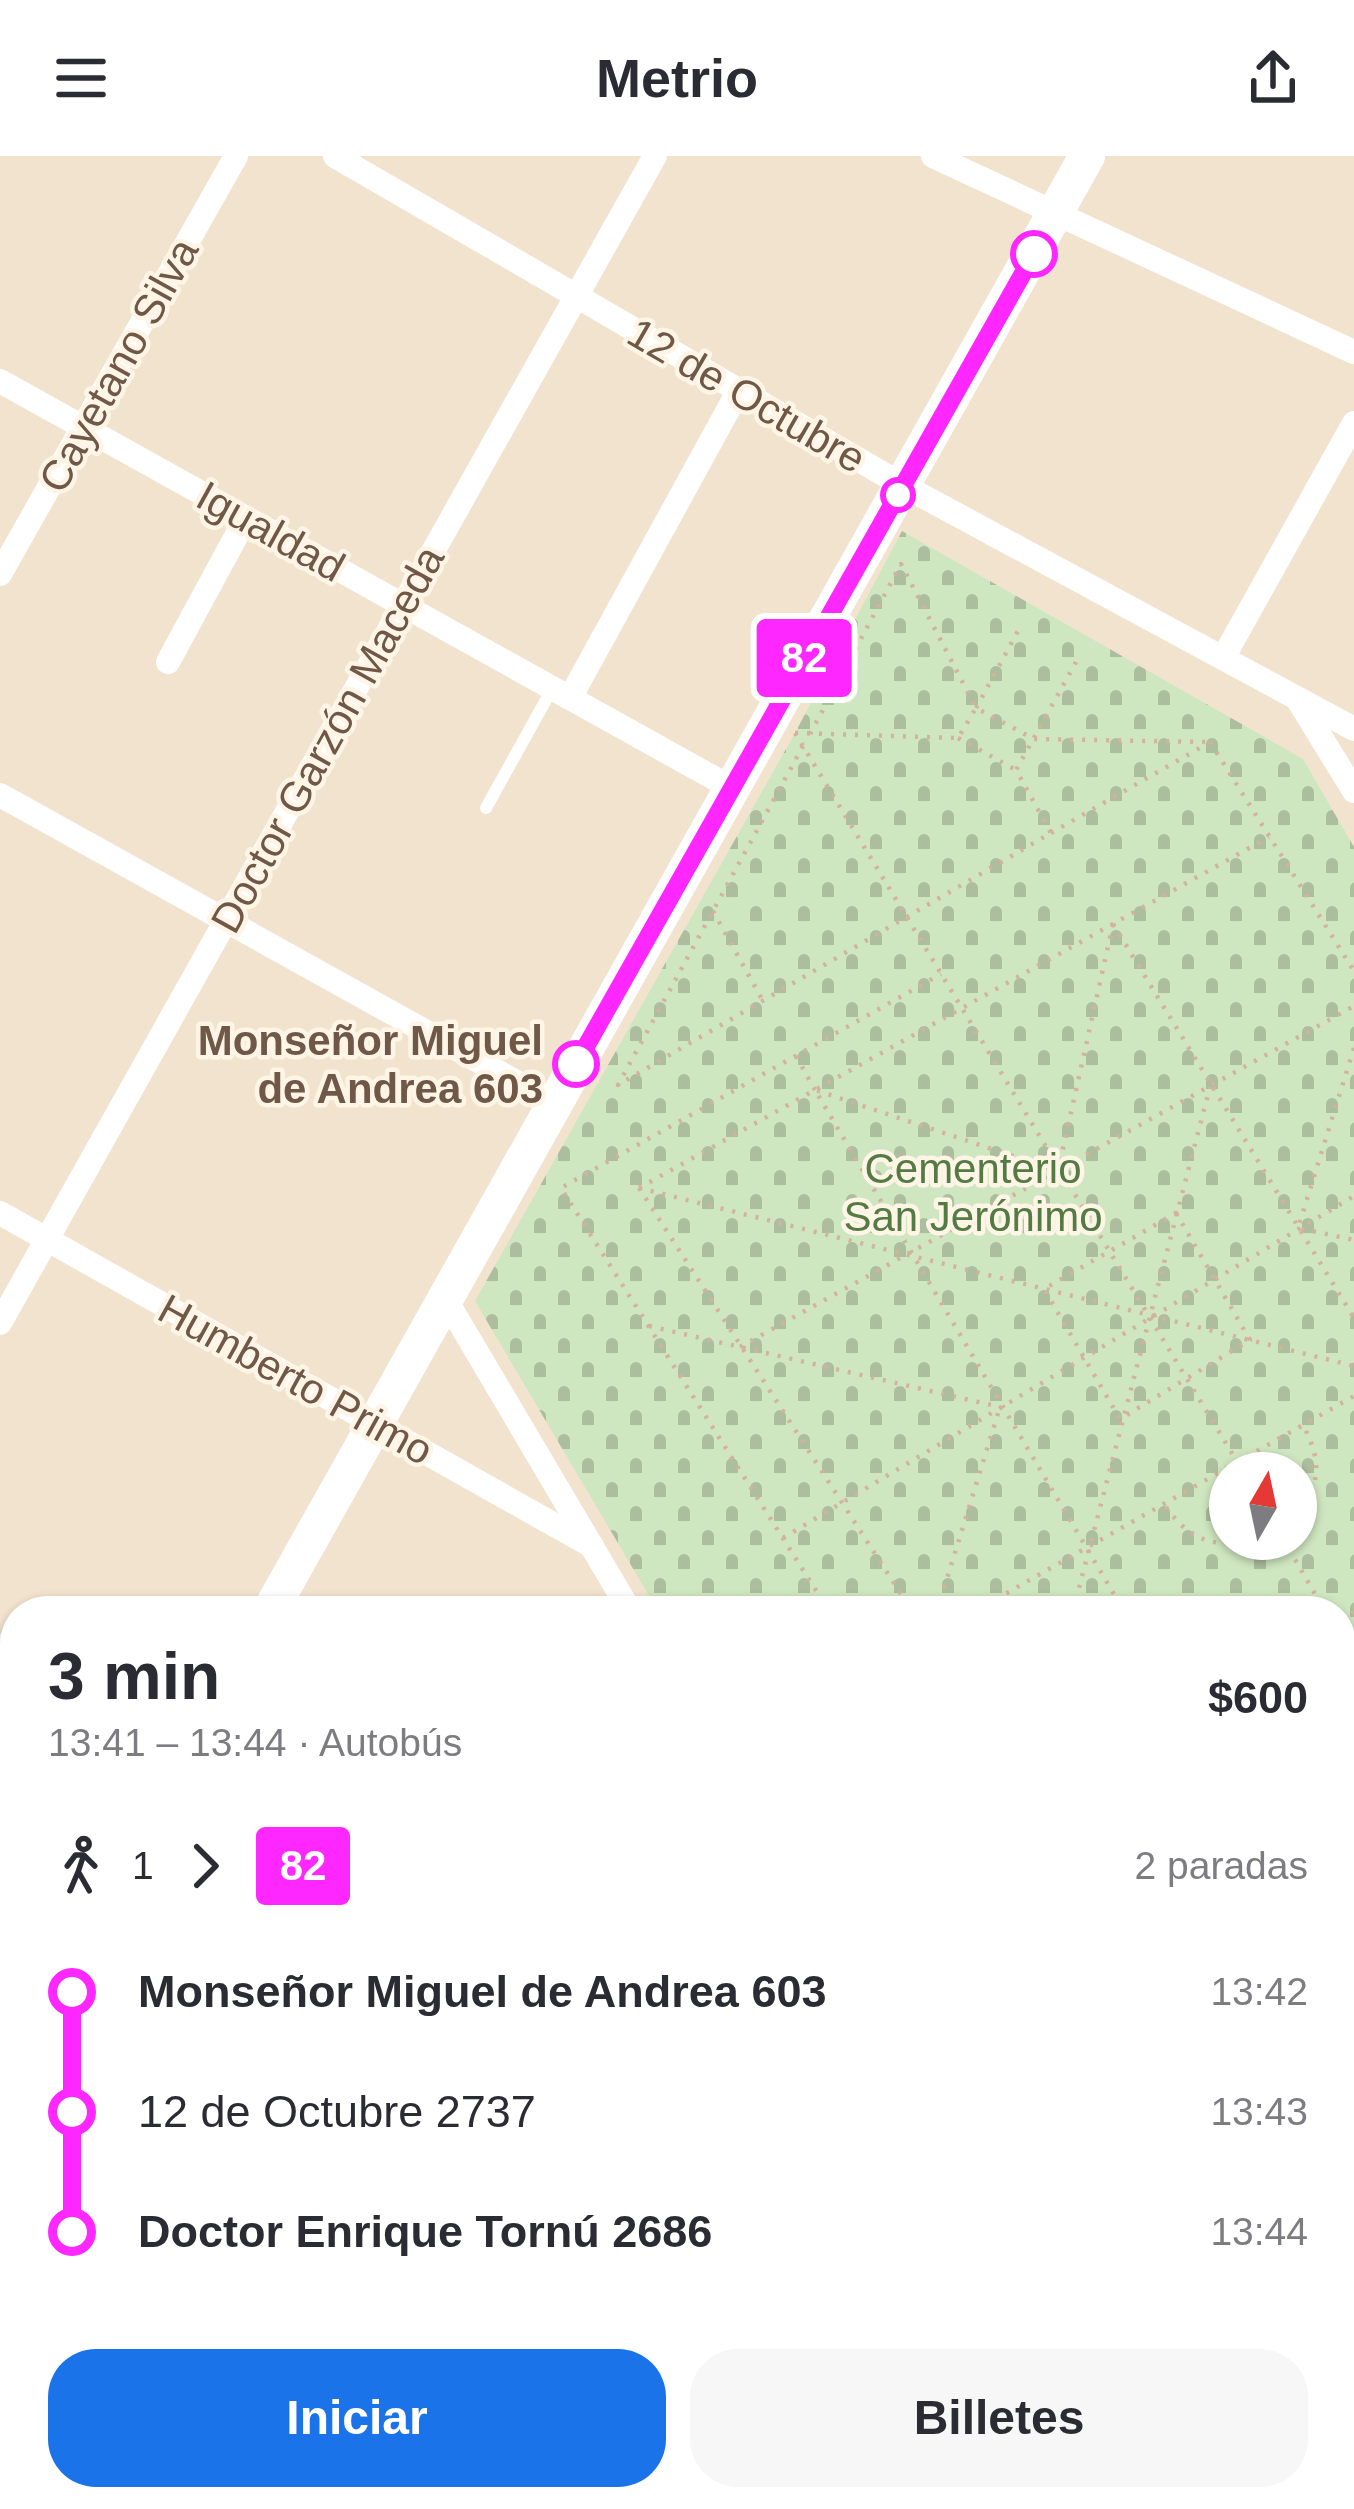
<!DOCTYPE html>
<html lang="es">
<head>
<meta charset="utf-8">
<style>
  body { margin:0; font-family:Helvetica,sans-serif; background:#f7f7f7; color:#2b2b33; height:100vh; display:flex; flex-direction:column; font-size:45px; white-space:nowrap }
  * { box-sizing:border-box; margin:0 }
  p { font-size:39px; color:#7c7c81 }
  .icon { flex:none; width:66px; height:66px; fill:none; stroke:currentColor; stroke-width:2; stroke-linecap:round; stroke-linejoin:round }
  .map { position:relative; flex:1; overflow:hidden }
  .details { position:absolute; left:0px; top:1440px; width:1356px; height:915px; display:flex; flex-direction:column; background:#fff; border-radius:48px 48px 0 0; box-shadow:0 3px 9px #0004 }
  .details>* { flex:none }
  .badge { padding:0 24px; border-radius:9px; font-size:42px; line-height:78px }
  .needle { width:78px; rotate:9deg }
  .tools { position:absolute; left:1209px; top:1296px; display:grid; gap:24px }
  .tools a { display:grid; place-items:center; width:108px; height:108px; border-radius:50%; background:#fff; box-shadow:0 3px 9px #0004; font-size:60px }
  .map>.badge { position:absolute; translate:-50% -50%; box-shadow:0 0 0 6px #fff }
  .legs { display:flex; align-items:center; gap:18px; height:132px; padding:0 48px; font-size:39px }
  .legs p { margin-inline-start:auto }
  .head { display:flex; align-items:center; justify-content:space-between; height:204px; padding:0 48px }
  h1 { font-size:66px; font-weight:800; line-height:90px }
  .button { display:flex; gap:24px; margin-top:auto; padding:24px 48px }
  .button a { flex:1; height:138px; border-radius:48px; background:#1a73e8; color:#fff; font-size:48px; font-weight:800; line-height:138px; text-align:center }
  .button a+a { background:#f7f7f7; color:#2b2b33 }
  ul { padding:0 48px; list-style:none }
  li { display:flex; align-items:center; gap:42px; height:120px; font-size:45px }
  li i { display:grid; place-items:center; width:18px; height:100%; margin:0 15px; background:currentColor }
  li i::after { content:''; width:30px; height:30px; margin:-15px; border:9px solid; border-radius:50%; background:#fff }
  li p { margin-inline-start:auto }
  li:first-child i { background:linear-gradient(#0000 50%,currentColor 0) }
  li:last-child i { background:linear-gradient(currentColor 50%,#0000 0) }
  header { display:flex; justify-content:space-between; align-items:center; height:156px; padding:0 48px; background:#fff; font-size:54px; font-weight:800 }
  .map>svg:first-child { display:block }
  .residential { fill:#f2e3cf; fill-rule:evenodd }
  .cemetery { fill:url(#cemetery-stones); fill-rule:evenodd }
  .park { fill:url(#park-dots) }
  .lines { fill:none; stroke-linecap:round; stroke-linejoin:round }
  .path { stroke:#d3b39d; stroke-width:4.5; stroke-dasharray:3 9; stroke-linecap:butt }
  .service { stroke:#fff; stroke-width:12 }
  .minor { stroke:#fff; stroke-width:24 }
  .secondary { stroke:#fff; stroke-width:36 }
  .line-1-casing { stroke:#fff; stroke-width:27 }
  .line-1 { stroke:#fe27ff; stroke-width:18 }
  .stop-1-dot { fill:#fff; stroke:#fe27ff; stroke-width:6 }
  .labels { text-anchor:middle; stroke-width:9; stroke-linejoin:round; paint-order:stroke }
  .street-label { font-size:42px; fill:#705849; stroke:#fef5e6 }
  .stop-label { font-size:42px; font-weight:bold; fill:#705849; stroke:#fef5e6; text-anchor:end }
  .park-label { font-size:42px; fill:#547b44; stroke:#fef5e6 }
</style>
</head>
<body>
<header><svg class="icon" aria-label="menu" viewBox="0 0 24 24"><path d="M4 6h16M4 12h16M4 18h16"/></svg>Metrio<svg class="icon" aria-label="share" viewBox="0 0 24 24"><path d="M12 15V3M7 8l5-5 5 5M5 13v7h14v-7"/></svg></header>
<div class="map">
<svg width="1354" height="2353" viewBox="0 0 1354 2353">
  <defs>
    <pattern id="cemetery-stones" width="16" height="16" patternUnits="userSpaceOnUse" patternTransform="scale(3)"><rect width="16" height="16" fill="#cfe7c0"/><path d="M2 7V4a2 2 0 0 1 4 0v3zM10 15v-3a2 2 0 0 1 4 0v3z" fill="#acbe9e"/></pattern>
    <pattern id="park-dots" width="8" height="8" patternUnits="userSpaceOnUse" patternTransform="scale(3)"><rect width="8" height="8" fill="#cfe7c0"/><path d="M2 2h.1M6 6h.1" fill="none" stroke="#acbe9e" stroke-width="1.8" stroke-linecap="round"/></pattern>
  </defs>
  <rect width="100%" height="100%" fill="#fbf1e0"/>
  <path class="residential" d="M 0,0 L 1354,0 L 1354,2353 L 0,2353 ZM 1230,1317 L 1296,1317 L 1296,1383 L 1230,1383 ZM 15,1455 L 1341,1455 L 1341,2340 L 15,2340 Z"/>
  <path class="cemetery" d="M 902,375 L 1303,603 L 1354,691 L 1354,1578 L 1341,1586 L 1341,1455 L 658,1455 L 475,1145 L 795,577 ZM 1230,1317 L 1296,1317 L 1296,1383 L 1230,1383 Z"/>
  <g class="park">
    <polygon points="1341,1638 1354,1652 1354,1759 1341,1752"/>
    <polygon points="1341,1766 1354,1772 1354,1850 1341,1843"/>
  </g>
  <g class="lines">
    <g class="path">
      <polyline points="976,552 1018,475"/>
      <polyline points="795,577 1244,1317"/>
      <polyline points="795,577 958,582 976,552 1034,583 1210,586"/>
      <polyline points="810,578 901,408 976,552"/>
      <polyline points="958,582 1016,614"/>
      <polyline points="1210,586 1354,815"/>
      <polyline points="803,590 618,929 1051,677 1016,614 1076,506"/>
      <polyline points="1051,677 1205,589"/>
      <polyline points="713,755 763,845"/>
      <polyline points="1113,768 1058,1015 815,934 1124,1455"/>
      <polyline points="1113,768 1354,1162"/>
      <polyline points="1354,892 1298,1072 1354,1084"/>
      <polyline points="796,900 815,934"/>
      <polyline points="639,1032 1354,1210"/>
      <polyline points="639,1032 1269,681"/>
      <polyline points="639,1032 912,1455"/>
      <polygon points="1176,1057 1250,1184 1120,1263 1044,1133"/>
      <polyline points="649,1170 1000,1251"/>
      <polyline points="740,1191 1354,850"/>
      <path d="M 1166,1351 C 1185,1379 1213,1395 1247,1383"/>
      <path d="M 1296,1354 C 1323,1329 1320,1304 1305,1273"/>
      <polyline points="783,1382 1354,1040"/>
      <polyline points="1283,1383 1325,1455"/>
      <polyline points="829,1455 561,1032 941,818"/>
      <polyline points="937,1455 1000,1251"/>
      <polyline points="975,1455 1354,1240"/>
      <polyline points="1073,1455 1210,931"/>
      <polyline points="1341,1463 1354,1456"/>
      <polyline points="1341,1482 1354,1504"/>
    </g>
    <g class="service">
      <polyline points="486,652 552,533"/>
      <polyline points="1341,1615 1354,1626"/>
      <polyline points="1341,1759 1354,1765"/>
      <polyline points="1341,1853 1354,1861"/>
    </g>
    <g class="minor">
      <polyline points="335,0 904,330 1354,573"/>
      <polyline points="933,0 1354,196"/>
      <polyline points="0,225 730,631"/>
      <polyline points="0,418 236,0"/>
      <polyline points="1223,502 1354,267"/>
      <polyline points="168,506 246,362"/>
      <polyline points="570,542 739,234"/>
      <polyline points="1298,544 1354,635"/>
      <polyline points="0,639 554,947"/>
      <polyline points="0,1057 592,1390"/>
      <polyline points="445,1142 630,1455"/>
      <polyline points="0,1167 655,0"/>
      <polyline points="0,1490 15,1499"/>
      <polyline points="1341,1907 1354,1899"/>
      <polyline points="1341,2255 1354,2262"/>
      <polyline points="755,2340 779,2353"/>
      <polyline points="182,2353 189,2340"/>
      <polyline points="608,2353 616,2340"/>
      <polyline points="1029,2353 1036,2340"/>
    </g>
    <g class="secondary">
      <polyline points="270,1455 1087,0"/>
      <polyline points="0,1936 15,1909"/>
    </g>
  </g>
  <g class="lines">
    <g class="line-1-casing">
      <polyline id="line-1" points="576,908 1034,98"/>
    </g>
    <use href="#line-1" class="line-1"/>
  </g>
  <g class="stop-1-dot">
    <circle cx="1034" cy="98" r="21"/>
    <circle cx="898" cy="339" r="15"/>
    <circle cx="576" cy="908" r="21"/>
  </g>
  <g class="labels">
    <g class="street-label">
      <text transform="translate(118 209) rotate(-61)" y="15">Cayetano Silva</text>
      <text transform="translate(747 239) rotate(30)" y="15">12 de Octubre</text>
      <text transform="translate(271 375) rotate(29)" y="15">Igualdad</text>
      <text transform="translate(327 583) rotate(-61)" y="15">Doctor Garzón Maceda</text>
      <text transform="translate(296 1223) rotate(29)" y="15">Humberto Primo</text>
    </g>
    <g class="stop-label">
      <text x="543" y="899">Monseñor Miguel<tspan x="543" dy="48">de Andrea 603</tspan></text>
    </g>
    <g class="park-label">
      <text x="973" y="1027">Cementerio<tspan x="973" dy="48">San Jerónimo</tspan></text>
    </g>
  </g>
</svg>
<div class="tools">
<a><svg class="needle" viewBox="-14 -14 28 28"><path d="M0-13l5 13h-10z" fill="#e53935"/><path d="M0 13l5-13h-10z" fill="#7c7c81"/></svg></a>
</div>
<b class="badge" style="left:804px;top:502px;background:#fe27ff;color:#fff">82</b>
<section class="details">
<div class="head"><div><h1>3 min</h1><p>13:41 – 13:44 · Autobús</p></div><b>$600</b></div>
<div class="legs"><svg class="icon" aria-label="walk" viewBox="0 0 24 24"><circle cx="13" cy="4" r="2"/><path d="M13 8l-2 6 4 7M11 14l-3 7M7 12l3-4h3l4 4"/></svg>1<svg class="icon" aria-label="forward" viewBox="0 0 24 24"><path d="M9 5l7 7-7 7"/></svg><b class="badge" style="background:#fe27ff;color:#fff">82</b><p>2 paradas</p></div>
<ul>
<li><i style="color:#fe27ff"></i><b>Monseñor Miguel de Andrea 603</b><p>13:42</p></li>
<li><i style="color:#fe27ff"></i><span>12 de Octubre 2737</span><p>13:43</p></li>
<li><i style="color:#fe27ff"></i><b>Doctor Enrique Tornú 2686</b><p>13:44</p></li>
</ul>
<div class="button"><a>Iniciar</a><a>Billetes</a></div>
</section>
</div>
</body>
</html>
